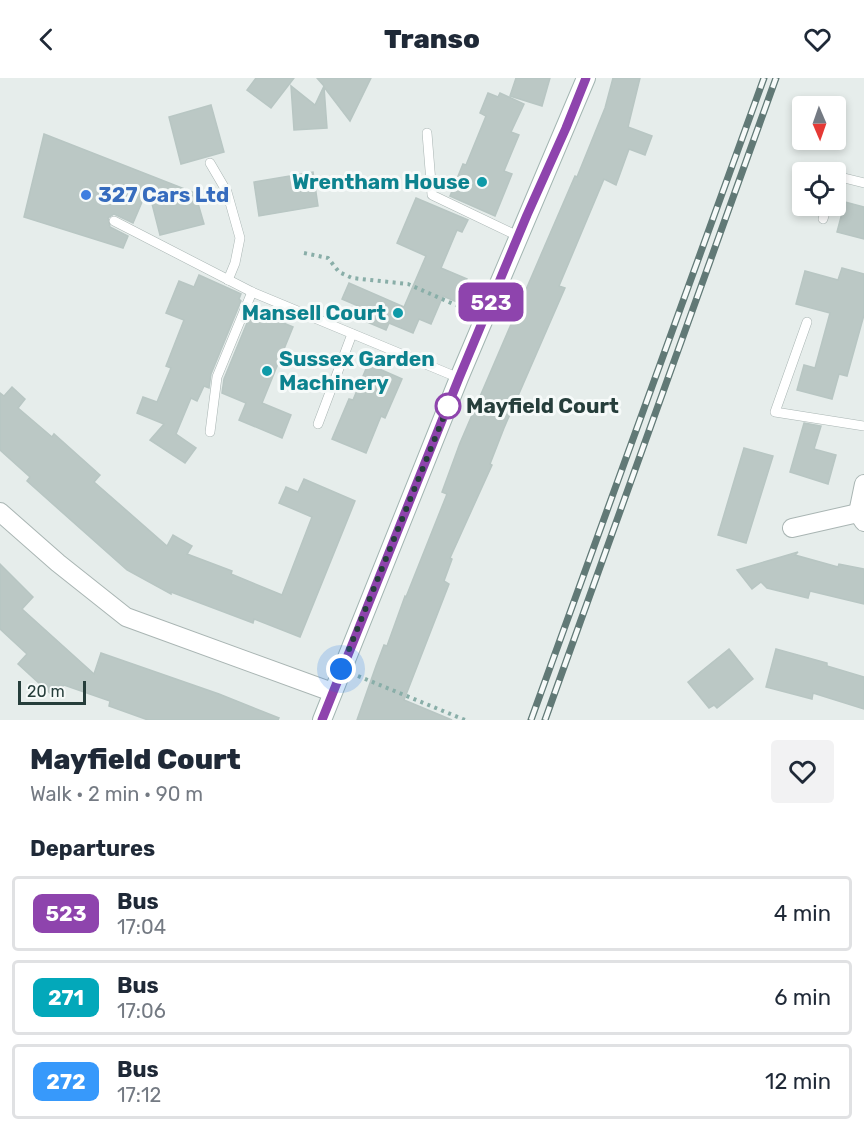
<!DOCTYPE html>
<html lang="en">
<head>
<meta charset="utf-8">
<style>
  body { margin:0; font-family:Rubik,sans-serif; background:#f2f2f3; color:#1f2937; height:100vh; display:flex; flex-direction:column; font-size:22px; white-space:nowrap }
  * { box-sizing:border-box; margin:0 }
  p { font-size:20px; color:#747a83 }
  .icon { flex:none; width:33px; height:33px; fill:none; stroke:currentColor; stroke-width:2; stroke-linecap:round; stroke-linejoin:round }
  .map { position:relative; height:642px; overflow:hidden }
  .drawer { display:flex; flex-direction:column; background:#fff; flex:1 }
  .drawer>* { flex:none }
  .badge { padding:0 12px; border-radius:9px; font-size:21px; line-height:39px }
  .needle { width:39px; rotate:178deg }
  .controls { position:absolute; left:792px; top:18px; display:grid; gap:12px }
  .controls a { display:grid; place-items:center; width:54px; height:54px; border-radius:6px; background:#fff; box-shadow:0 3px 9px #0003; font-size:30px }
  .scale { position:absolute; left:18px; bottom:15px; width:68px; box-sizing:border-box; padding-left:6px; border:3px solid #263e3b; border-top:0; font-size:16px; line-height:21px; white-space:nowrap; color:#263e3b; -webkit-text-stroke:4px #f6faf9; paint-order:stroke }
  .you { position:absolute; width:30px; height:30px; margin:-15px; border:4px solid #fff; border-radius:50%; background:#1a73e8; box-shadow:0 0 0 9px #1a73e833 }
  .map>.badge { position:absolute; translate:-50% -50%; box-shadow:0 0 0 3px #fff }
  h2 { padding:0 30px; font-size:22px; line-height:54px }
  .round { display:grid; place-items:center; flex:none; width:63px; height:63px; border-radius:6px; background:#f2f2f3 }
  .headline { display:flex; align-items:center; justify-content:space-between; height:102px; padding:0 30px }
  h1 { font-size:28px; font-weight:800; line-height:45px }
  ul { padding:0; list-style:none }
  li { display:flex; align-items:center; gap:18px; height:75px; margin:0 12px 9px; padding:0 18px; border:3px solid #e0e1e3; border-radius:6px }
  li div { flex:1 }
  li b { display:block; font-size:22px }
  li em { font-style:normal }
  li .badge { min-width:66px; font-weight:700; text-align:center }
  header { display:flex; justify-content:space-between; align-items:center; height:78px; padding:0 30px; background:#fff; font-size:27px; font-weight:800 }
  .map>svg:first-child { display:block }
  .building { fill:#bbc8c5; stroke:#b8c6c3; stroke-width:1.5 }
  .lines { fill:none; stroke-linecap:round; stroke-linejoin:round }
  .lane-casing { stroke:#a9b5b3; stroke-width:10 }
  .street-casing { stroke:#a9b5b3; stroke-width:20 }
  .secondary-casing { stroke:#a2b5b1; stroke-width:20 }
  .path { stroke:#89aea8; stroke-width:4; stroke-dasharray:3 4.5; stroke-linecap:butt }
  .lane { stroke:#fff; stroke-width:9 }
  .street { stroke:#fff; stroke-width:18 }
  .secondary { stroke:#fff; stroke-width:18 }
  .rail-casing { stroke:#617976; stroke-width:7 }
  .rail { stroke:#f6faf9; stroke-width:4.5; stroke-dasharray:14; stroke-linecap:butt }
  .line-casing { stroke:#fff; stroke-width:14 }
  .line { stroke:#8e44ad; stroke-width:9 }
  .walk { stroke:#263e3b; stroke-width:6; stroke-dasharray:0 10.8 }
  .culture-dot { fill:#0f9aa8; stroke:#f6faf9; stroke-width:2 }
  .shop-dot { fill:#3f7fe0; stroke:#f6faf9; stroke-width:2 }
  .stop-dot { fill:#fff; stroke:#8e44ad; stroke-width:3 }
  .labels { text-anchor:middle; stroke-width:6; stroke-linejoin:round; paint-order:stroke }
  .culture-label { font-size:21px; font-weight:bold; fill:#0d838f; stroke:#f6faf9; text-anchor:end }
  .shop-label { font-size:21px; font-weight:bold; fill:#366cbe; stroke:#f6faf9; text-anchor:start }
  .stop-label { font-size:21px; font-weight:bold; fill:#263e3b; stroke:#f6faf9; text-anchor:start }
</style>
</head>
<body>
<header><svg class="icon" aria-label="back" viewBox="0 0 24 24"><path d="M15 5l-7 7 7 7"/></svg>Transo<svg class="icon" aria-label="heart" viewBox="0 0 24 24"><path d="M12 20l-8-8c-3-5 5-10 8-4 3-6 11-1 8 4z"/></svg></header>
<div class="map">
<svg width="864" height="642" viewBox="0 0 864 642">
  <rect width="100%" height="100%" fill="#e6edeb"/>
  <g class="building">
    <polygon points="256,0 294,0 271,30 247,12"/>
    <polygon points="317,0 371,0 350,43 324,9 327,50 294,52 291,8 315,27 324,8"/>
    <polygon points="516,0 550,0 542,28 510,18"/>
    <polygon points="613,0 640,0 628,49 652,58 645,77 629,71 616,107 604,101 559,208 565,210 504,350 490,386 492,387 450,480 452,481 444,503 449,506 404,622 452,642 357,642 376,588 384,567 387,568 405,518 406,519 447,416 442,414 460,365 540,179 575,98 577,99 605,30"/>
    <polygon points="488,15 498,19 500,15 524,26 511,54 519,57 504,93 512,96 495,138 450,118 463,86 466,87 486,38 480,35"/>
    <polygon points="211,27 224,74 181,86 169,39"/>
    <polygon points="44,56 195,115 204,146 160,157 148,110 133,145 114,136 108,140 110,149 128,158 123,170 24,139"/>
    <polygon points="313,94 318,128 259,138 254,104"/>
    <polygon points="416,120 468,142 462,154 457,152 441,190 467,201 457,224 443,218 431,246 419,241 413,255 389,245 386,252 358,240 363,230 342,221 349,205 404,229 426,178 397,165"/>
    <polygon points="845,124 864,129 864,161 837,154"/>
    <polygon points="842,190 864,196 864,237 847,298 839,296 832,321 797,312 804,287 815,290 830,235 796,226 805,193 838,202"/>
    <polygon points="199,197 241,216 239,221 241,223 211,296 209,310 204,308 197,323 191,320 176,356 196,370 185,385 150,362 164,346 137,335 143,319 157,324 171,290 166,288 184,242 166,235 179,203 194,209"/>
    <polygon points="254,228 271,234 269,239 293,249 262,325 291,337 282,360 239,342 246,325 222,315 224,301"/>
    <polygon points="368,286 402,301 385,340 381,338 366,375 332,361 349,321 353,322"/>
    <polygon points="12,309 25,321 18,330 52,359 54,356 100,397 94,404 167,468 173,457 192,468 187,476 232,493 231,496 282,517 312,439 279,425 286,409 298,414 304,401 355,423 300,559 254,541 253,545 171,514 171,516 127,492 27,403 30,399 0,372 0,315 4,318"/>
    <polygon points="804,345 821,348 814,371 836,377 828,406 790,394"/>
    <polygon points="744,370 773,378 746,465 718,457"/>
    <polygon points="798,474 795,477 838,489 839,486 864,491 864,526 810,513 808,520 767,510 761,504 752,511 737,492"/>
    <polygon points="0,486 33,519 22,531 94,596 101,575 219,616 279,640 278,642 148,642 109,628 110,623 64,607 53,618 18,586 27,576 0,551"/>
    <polygon points="729,571 753,601 717,630 714,627 709,630 688,604"/>
    <polygon points="776,571 827,585 827,588 864,599 864,631 813,615 812,621 766,609"/>
  </g>
  <g class="lines">
    <g class="lane-casing">
      <g id="lane">
        <polyline points="427,55 432,117 518,158"/>
        <polyline points="210,85 227,114 240,160 235,185 228,202"/>
        <polyline points="836,100 836,98 864,105"/>
        <polyline points="823,141 827,128"/>
        <polyline points="114,143 252,214 459,300"/>
        <polyline points="807,244 775,334 864,348"/>
        <polyline points="318,346 352,256"/>
        <polyline points="210,354 217,299 252,214"/>
      </g>
    </g>
    <g class="street-casing">
      <g id="street">
        <polyline points="864,406 858,435 864,444"/>
        <polyline points="0,434 58,485 126,539 332,614"/>
        <polyline points="792,450 858,435"/>
      </g>
    </g>
    <g class="secondary-casing">
      <polyline id="secondary" points="322,642 459,300 586,0"/>
    </g>
    <g class="path">
      <polyline points="304,175 328,180 339,194 352,200 408,206 467,232"/>
      <polyline points="358,598 465,642"/>
    </g>
    <use href="#lane" class="lane"/>
    <use href="#street" class="street"/>
    <use href="#secondary" class="secondary"/>
    <g class="rail-casing">
      <g id="rail">
        <polyline points="531,642 764,0"/>
        <polyline points="545,642 776,0"/>
      </g>
    </g>
    <use href="#rail" class="rail"/>
  </g>
  <g class="lines">
    <g class="line-casing">
      <polyline id="line" points="322,642 459,300 527,137 566,50 586,0"/>
    </g>
    <use href="#line" class="line"/>
    <polyline class="walk" points="341,591 451,321 448,328"/>
  </g>
  <g class="culture-dot">
    <circle cx="482" cy="104" r="6"/>
    <circle cx="398" cy="235" r="6"/>
    <circle cx="267" cy="293" r="6"/>
  </g>
  <circle class="shop-dot" cx="86" cy="117" r="6"/>
  <circle class="stop-dot" cx="448" cy="328" r="12"/>
  <g class="labels">
    <g class="culture-label">
      <text x="470" y="111">Wrentham House</text>
      <text x="386" y="242">Mansell Court</text>
      <text x="279" y="288" text-anchor="start">Sussex Garden<tspan x="279" dy="24">Machinery</tspan></text>
    </g>
    <g class="shop-label">
      <text x="98" y="124">327 Cars Ltd</text>
    </g>
    <g class="stop-label">
      <text x="466" y="335">Mayfield Court</text>
    </g>
  </g>
</svg>
<div class="controls">
<a><svg class="needle" viewBox="-14 -14 28 28"><path d="M0-13l5 13h-10z" fill="#e53935"/><path d="M0 13l5-13h-10z" fill="#747a83"/></svg></a>
<a><svg class="icon" aria-label="locate" viewBox="0 0 24 24"><circle cx="12" cy="12" r="6"/><path d="M12 2v4M12 18v4M2 12h4M18 12h4"/></svg></a>
</div>
<div class="scale">20 m</div>
<div class="you" style="left:341px;top:591px"></div>
<b class="badge" style="left:491px;top:224px;background:#8e44ad;color:#fff">523</b>
</div>
<section class="drawer">
<div class="headline"><div><h1>Mayfield Court</h1><p>Walk · 2 min · 90 m</p></div><a class="round"><svg class="icon" aria-label="heart" viewBox="0 0 24 24"><path d="M12 20l-8-8c-3-5 5-10 8-4 3-6 11-1 8 4z"/></svg></a></div>
<h2>Departures</h2>
<ul>
<li><span class="badge" style="background:#8e44ad;color:#fff">523</span><div><b>Bus</b><p>17:04</p></div><em>4 min</em></li>
<li><span class="badge" style="background:#03a8ba;color:#fff">271</span><div><b>Bus</b><p>17:06</p></div><em>6 min</em></li>
<li><span class="badge" style="background:#3799fb;color:#fff">272</span><div><b>Bus</b><p>17:12</p></div><em>12 min</em></li>
</ul>
</section>
</body>
</html>
